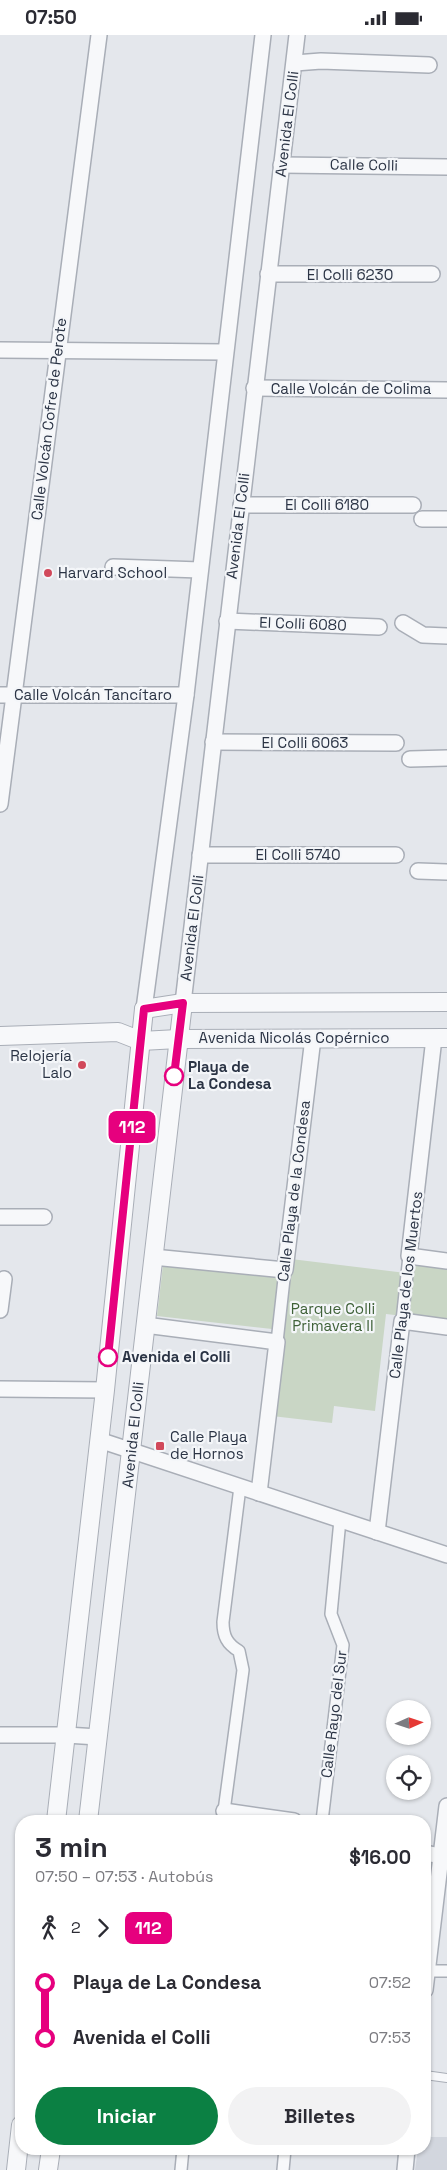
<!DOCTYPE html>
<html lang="es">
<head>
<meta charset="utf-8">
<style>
  body { margin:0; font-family:"Space Grotesk",sans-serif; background:#f2f2f3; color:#2b2b33; height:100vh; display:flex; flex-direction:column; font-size:19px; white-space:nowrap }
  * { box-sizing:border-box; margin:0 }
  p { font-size:16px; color:#7c7c81 }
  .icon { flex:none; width:28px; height:28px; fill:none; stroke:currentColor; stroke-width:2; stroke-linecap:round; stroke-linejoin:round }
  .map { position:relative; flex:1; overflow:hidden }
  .sheet { position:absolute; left:15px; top:1780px; width:416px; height:340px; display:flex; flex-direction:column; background:#fff; border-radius:20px; box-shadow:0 1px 4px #0004 }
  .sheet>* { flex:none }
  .badge { padding:0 10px; border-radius:8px; font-size:18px; line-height:32px }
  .needle { width:32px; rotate:87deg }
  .fabs { position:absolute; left:386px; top:1665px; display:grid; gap:10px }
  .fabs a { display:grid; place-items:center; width:45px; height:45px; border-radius:50%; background:#fff; box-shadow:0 1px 4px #0004; font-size:25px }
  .map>.badge { position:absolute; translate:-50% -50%; box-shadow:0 0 0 2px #fff }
  .legs { display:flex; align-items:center; gap:8px; height:55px; padding:0 20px; font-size:16px }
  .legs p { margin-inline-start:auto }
  .headline { display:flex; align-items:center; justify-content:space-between; height:85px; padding:0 20px }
  h1 { font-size:28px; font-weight:700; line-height:38px }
  .button { display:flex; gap:10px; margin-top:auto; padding:10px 20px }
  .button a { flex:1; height:58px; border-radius:30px; background:#0b8043; color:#fff; font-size:20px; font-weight:700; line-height:58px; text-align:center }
  .button a+a { background:#f2f2f3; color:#2b2b33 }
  ul { padding:0 20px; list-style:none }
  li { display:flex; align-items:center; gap:18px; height:55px; font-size:19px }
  li i { display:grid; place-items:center; width:8px; height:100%; margin:0 6px; background:currentColor }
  li i::after { content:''; width:12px; height:12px; margin:-6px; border:4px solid; border-radius:50%; background:#fff }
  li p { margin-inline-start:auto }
  li:first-child i { background:linear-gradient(#0000 50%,currentColor 0) }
  li:last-child i { background:linear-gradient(currentColor 50%,#0000 0) }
  .status { display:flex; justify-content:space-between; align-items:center; height:35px; padding:0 25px; background:#fff; direction:ltr }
  .status svg { height:14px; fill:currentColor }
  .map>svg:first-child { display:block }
  .built { fill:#d2d6de }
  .green { fill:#c9d6c5 }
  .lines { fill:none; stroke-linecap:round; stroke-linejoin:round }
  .service-casing { stroke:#a9aeb7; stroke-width:10 }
  .pedestrian-casing { stroke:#a9aeb7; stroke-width:14 }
  .minor-casing { stroke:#a9aeb7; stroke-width:18 }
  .tertiary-casing { stroke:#a9aeb7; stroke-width:20 }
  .service { stroke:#f7f8fa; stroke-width:8 }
  .pedestrian { stroke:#f7f8fa; stroke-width:11 }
  .minor { stroke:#f7f8fa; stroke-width:15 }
  .tertiary { stroke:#f7f8fa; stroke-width:18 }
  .line-1-casing { stroke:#fff; stroke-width:11 }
  .line-1 { stroke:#e6007e; stroke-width:8 }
  .poi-dot { fill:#d1495b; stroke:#f4f6f9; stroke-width:2 }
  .stop-1-dot { fill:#fff; stroke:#e6007e; stroke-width:2.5 }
  .labels { text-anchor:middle; stroke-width:4.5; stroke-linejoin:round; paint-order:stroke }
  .street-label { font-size:15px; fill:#2b3445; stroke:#f4f6f9 }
  .poi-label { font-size:15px; fill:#2b3445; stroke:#f4f6f9; text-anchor:start }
  .stop-label { font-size:15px; font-weight:bold; fill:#2b3445; stroke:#f4f6f9; text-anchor:start }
  .park-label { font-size:15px; fill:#3f6138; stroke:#f4f6f9 }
</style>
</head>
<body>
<div class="status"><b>07:50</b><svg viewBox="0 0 49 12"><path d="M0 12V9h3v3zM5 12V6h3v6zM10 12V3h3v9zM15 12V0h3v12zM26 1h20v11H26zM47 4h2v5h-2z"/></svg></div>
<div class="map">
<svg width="447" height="2135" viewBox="0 0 447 2135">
  <rect width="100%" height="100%" fill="#e4e7ec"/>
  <polygon class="built" points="425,2102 447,2102 447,2135 415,2135 418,2114 425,2114"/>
  <polygon class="green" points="291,1224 414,1239 415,1229 447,1233 447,1286 386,1279 375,1376 334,1371 332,1388 272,1381 281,1295 157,1281 163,1230 288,1244"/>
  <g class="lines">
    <g class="service-casing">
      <polyline id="service" points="425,2040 447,2043"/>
    </g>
    <g class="pedestrian-casing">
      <g id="pedestrian">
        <polyline points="402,1286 409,1221"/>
        <polyline points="277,1307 285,1235"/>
        <path d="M 224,1776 L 243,1635 L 239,1616 C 227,1609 223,1601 223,1587 L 240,1452"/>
        <polyline points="322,1786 343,1610 331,1579 340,1485"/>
        <polyline points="427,1936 447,1936"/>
        <polyline points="181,2135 183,2114"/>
        <polyline points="283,2135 285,2114"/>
      </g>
    </g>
    <g class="minor-casing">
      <g id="minor">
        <polyline points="295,28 321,26 429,30"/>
        <polyline points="281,130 447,132"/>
        <polyline points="268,239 432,239"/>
        <polyline points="0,315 225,317"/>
        <polyline points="254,353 447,355"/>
        <polyline points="241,470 413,470"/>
        <polyline points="422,484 447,484"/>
        <polyline points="113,532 200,535"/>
        <polyline points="227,586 379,592"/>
        <polyline points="403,588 423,600 447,601"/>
        <polyline points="0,660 186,660"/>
        <polyline points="213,707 396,708"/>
        <polyline points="410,724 447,723"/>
        <polyline points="0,769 99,0"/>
        <polyline points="200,820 396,820"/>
        <polyline points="418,836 447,837"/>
        <polyline points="183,968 297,0"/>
        <polyline points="144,974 186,660 263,0"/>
        <polyline points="434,1003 409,1221 447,1226"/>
        <polyline points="0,1182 44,1182"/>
        <polyline points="153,1222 285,1235 313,1003"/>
        <polyline points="0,1275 4,1244"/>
        <polyline points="145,1290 277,1307 259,1458"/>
        <polyline points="0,1354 105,1355"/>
        <polyline points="99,1405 447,1520"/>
        <polyline points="377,1497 402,1286 447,1292"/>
        <polyline points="0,1700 66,1700 98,1702"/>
        <polyline points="224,1776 294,1786"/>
        <polyline points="425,1818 441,1821"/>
        <polyline points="425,1955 447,1771"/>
        <polyline points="405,2135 407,2114"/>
      </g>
    </g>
    <g class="tertiary-casing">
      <g id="tertiary">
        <polyline points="144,974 183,968 447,967"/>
        <polyline points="0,1001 118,997 141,1006 178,1004 447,1003"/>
        <polyline points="56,1786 105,1355 144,974"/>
        <polyline points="88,1786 183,968"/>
        <polyline points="16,2135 21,2090"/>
        <polyline points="48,2135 51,2114"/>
      </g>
    </g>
    <use href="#service" class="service"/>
    <use href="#pedestrian" class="pedestrian"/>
    <use href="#minor" class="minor"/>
    <use href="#tertiary" class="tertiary"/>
  </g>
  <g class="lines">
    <g class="line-1-casing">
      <polyline id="line-1" points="108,1322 144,974 183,968 174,1041"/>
    </g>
    <use href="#line-1" class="line-1"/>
  </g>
  <g class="poi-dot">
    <circle cx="48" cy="538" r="5"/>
    <circle cx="82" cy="1030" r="5"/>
    <rect x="155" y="1406" width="10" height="10" rx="2.5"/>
  </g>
  <g class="stop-1-dot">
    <circle cx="174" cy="1041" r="9"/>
    <circle cx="108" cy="1322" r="9"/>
  </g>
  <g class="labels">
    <g class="street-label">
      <text transform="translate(287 89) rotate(-83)" y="5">Avenida El Colli</text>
      <text transform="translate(364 130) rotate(1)" y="5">Calle Colli</text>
      <text x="350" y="245">El Colli 6230</text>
      <text x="351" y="359">Calle Volcán de Colima</text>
      <text transform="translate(49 384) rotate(-83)" y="5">Calle Volcán Cofre de Perote</text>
      <text x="327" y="475">El Colli 6180</text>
      <text transform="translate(238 491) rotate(-83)" y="5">Avenida El Colli</text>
      <text transform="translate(303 589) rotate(2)" y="5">El Colli 6080</text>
      <text x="93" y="665">Calle Volcán Tancítaro</text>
      <text x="305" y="713">El Colli 6063</text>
      <text x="298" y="825">El Colli 5740</text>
      <text transform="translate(192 893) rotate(-83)" y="5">Avenida El Colli</text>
      <text x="294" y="1008">Avenida Nicolás Copérnico</text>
      <text transform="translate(294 1156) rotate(-83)" y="5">Calle Playa de la Condesa</text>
      <text transform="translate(406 1250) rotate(-83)" y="5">Calle Playa de los Muertos</text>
      <text transform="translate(133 1400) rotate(-84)" y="5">Avenida El Colli</text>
      <text transform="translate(334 1679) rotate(-83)" y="5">Calle Rayo del Sur</text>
    </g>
    <g class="poi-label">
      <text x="58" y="543">Harvard School</text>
      <text x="72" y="1026" text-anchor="end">Relojería<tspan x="72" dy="17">Lalo</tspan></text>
      <text x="170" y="1407">Calle Playa<tspan x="170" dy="17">de Hornos</tspan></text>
    </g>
    <g class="stop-label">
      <text x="188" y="1037">Playa de<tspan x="188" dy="17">La Condesa</tspan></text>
      <text x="122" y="1327">Avenida el Colli</text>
    </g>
    <g class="park-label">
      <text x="333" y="1279">Parque Colli<tspan x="333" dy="17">Primavera II</tspan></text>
    </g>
  </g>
</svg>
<div class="fabs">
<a><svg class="needle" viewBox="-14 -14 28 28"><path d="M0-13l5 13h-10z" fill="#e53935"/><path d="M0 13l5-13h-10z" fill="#7c7c81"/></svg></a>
<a><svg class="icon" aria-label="locate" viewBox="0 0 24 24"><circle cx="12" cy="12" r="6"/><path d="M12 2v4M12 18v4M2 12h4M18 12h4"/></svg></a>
</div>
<b class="badge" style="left:132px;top:1092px;background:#e6007e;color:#fff">112</b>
<section class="sheet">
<div class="headline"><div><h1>3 min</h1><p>07:50 – 07:53 · Autobús</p></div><b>$16.00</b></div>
<div class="legs"><svg class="icon" aria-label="walk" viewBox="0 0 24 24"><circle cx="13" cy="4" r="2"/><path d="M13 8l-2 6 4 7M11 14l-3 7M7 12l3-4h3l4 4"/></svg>2<svg class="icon" aria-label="forward" viewBox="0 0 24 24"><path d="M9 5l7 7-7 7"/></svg><b class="badge" style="background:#e6007e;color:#fff">112</b></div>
<ul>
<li><i style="color:#e6007e"></i><b>Playa de La Condesa</b><p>07:52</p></li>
<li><i style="color:#e6007e"></i><b>Avenida el Colli</b><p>07:53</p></li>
</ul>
<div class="button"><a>Iniciar</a><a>Billetes</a></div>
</section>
</div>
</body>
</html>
